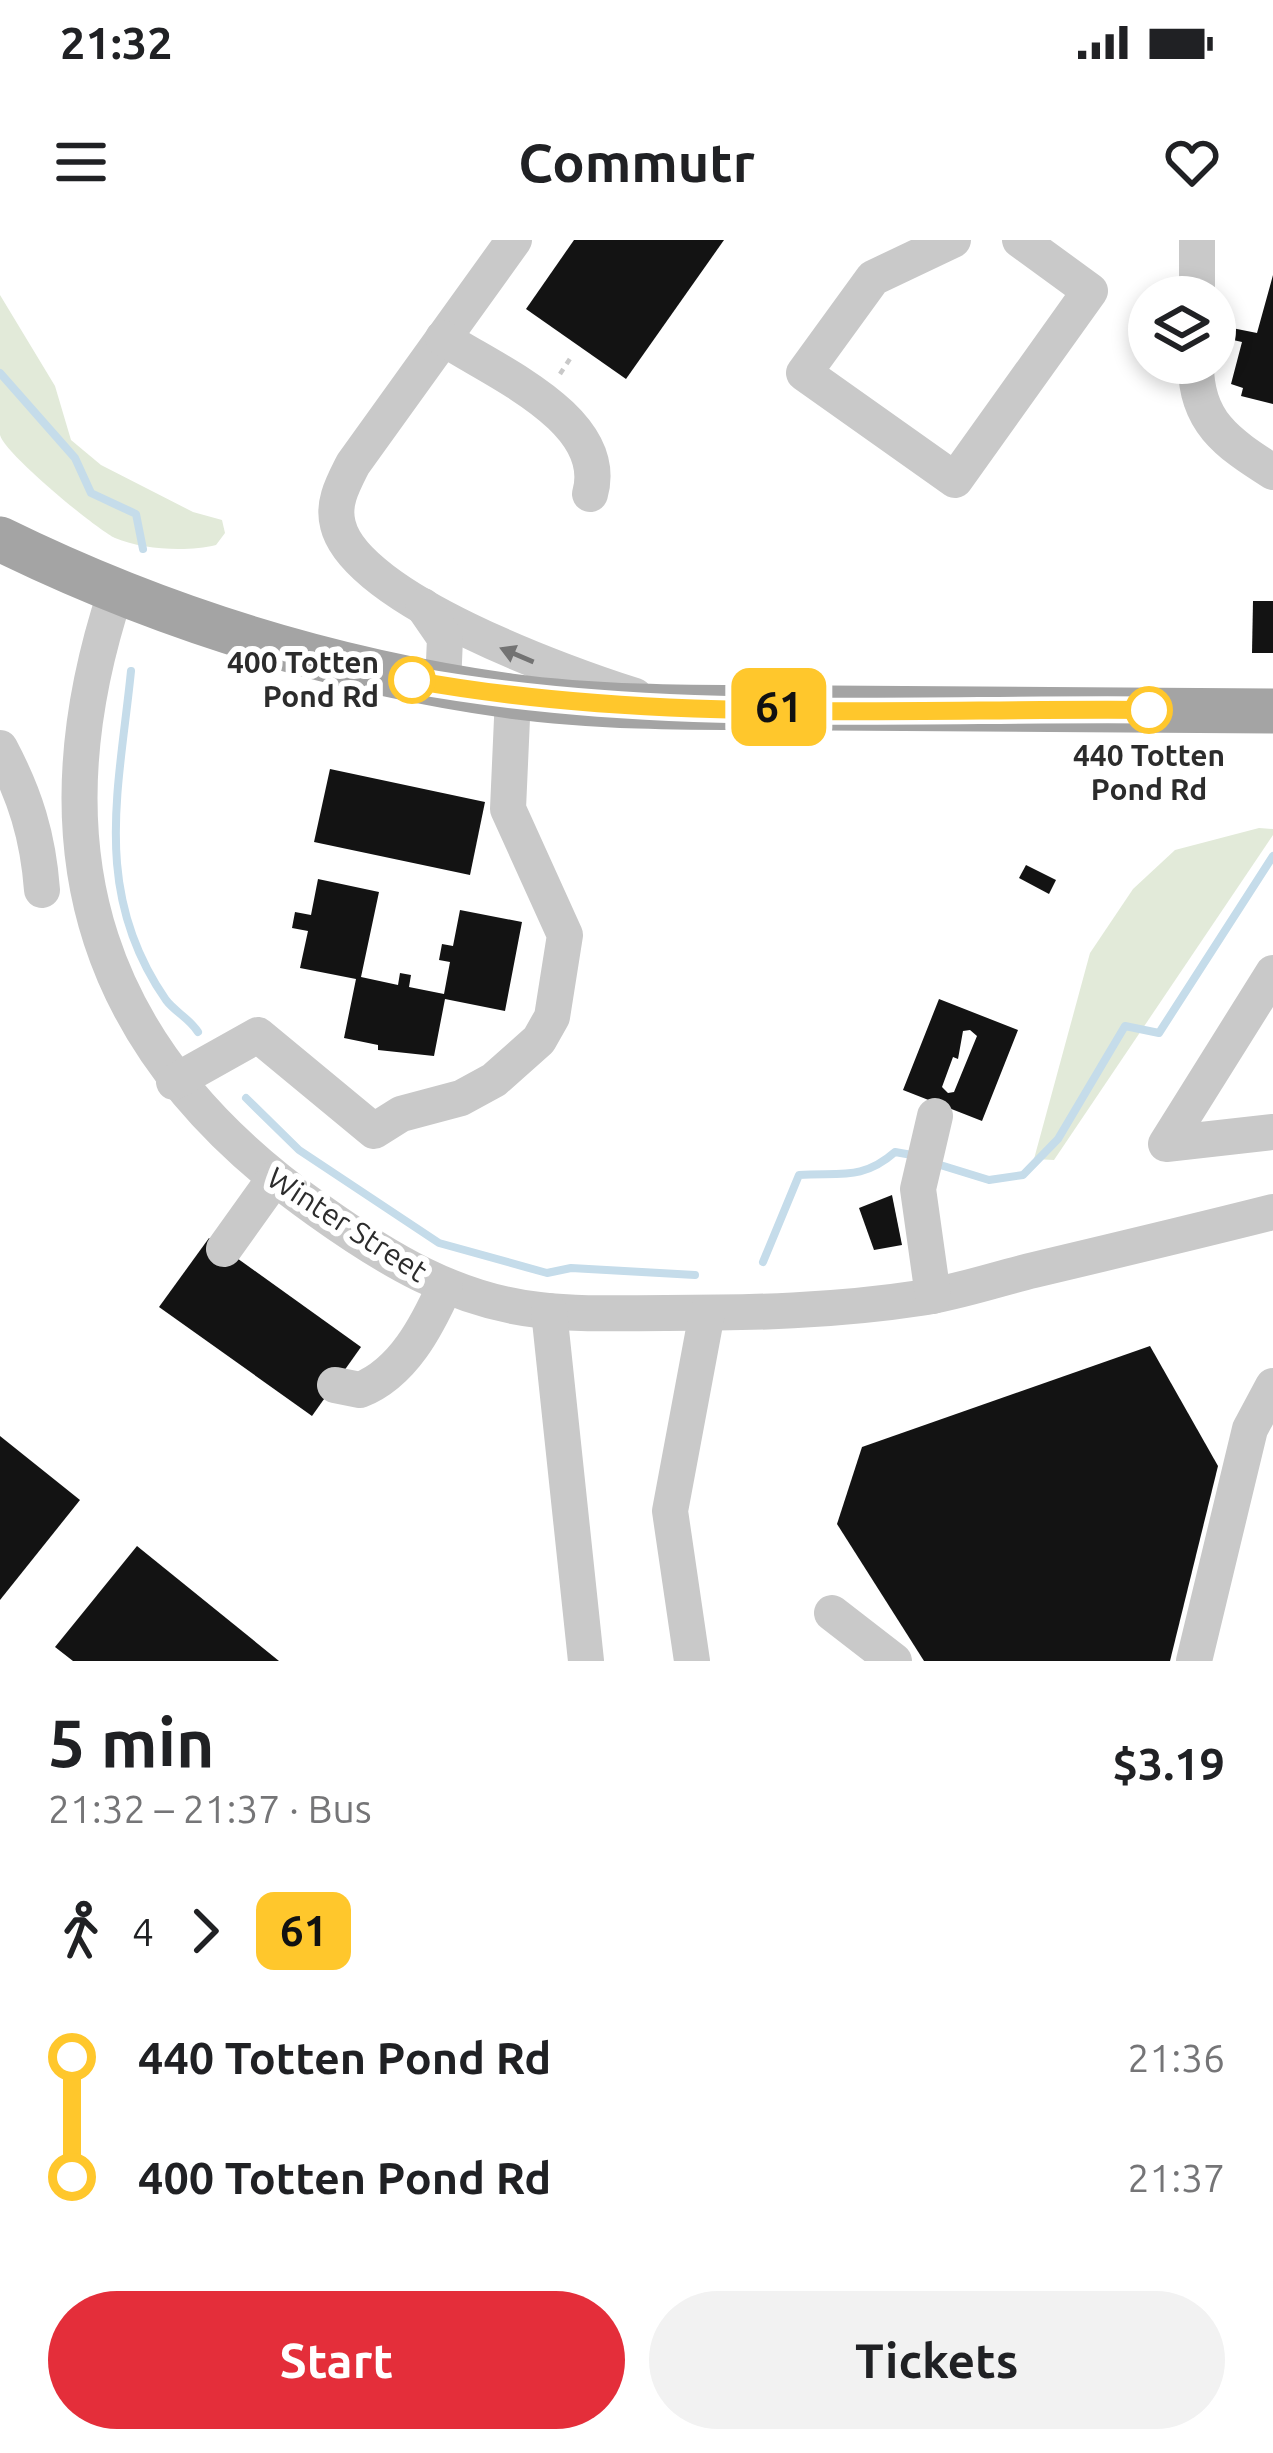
<!DOCTYPE html>
<html lang="en">
<head>
<meta charset="utf-8">
<style>
  body { margin:0; font-family:Ubuntu,sans-serif; background:#f2f2f2; color:#202124; height:100vh; display:flex; flex-direction:column; font-size:45px; white-space:nowrap }
  * { box-sizing:border-box; margin:0 }
  p { font-size:39px; color:#757577 }
  .icon { flex:none; width:66px; height:66px; fill:none; stroke:currentColor; stroke-width:2; stroke-linecap:round; stroke-linejoin:round }
  .map { position:relative; height:1421px; overflow:hidden }
  .panel { display:flex; flex-direction:column; background:#fff; flex:1 }
  .panel>* { flex:none }
  .badge { padding:0 24px; border-radius:18px; font-size:42px; line-height:78px }
  .buttons { position:absolute; left:1128px; top:36px; display:grid; gap:24px }
  .buttons a { display:grid; place-items:center; width:108px; height:108px; border-radius:50%; background:#fff; box-shadow:0 6px 18px #0003; font-size:60px }
  .map>.badge { position:absolute; translate:-50% -50%; box-shadow:0 0 0 6px #fff }
  .legs { display:flex; align-items:center; gap:18px; height:132px; padding:0 48px; font-size:39px }
  .legs p { margin-inline-start:auto }
  .headline { display:flex; align-items:center; justify-content:space-between; height:204px; padding:0 48px }
  h1 { font-size:66px; font-weight:600; line-height:90px }
  .action { display:flex; gap:24px; margin-top:auto; padding:24px 48px }
  .action a { flex:1; height:138px; border-radius:72px; background:#e42e3a; color:#fff; font-size:48px; font-weight:600; line-height:138px; text-align:center }
  .action a+a { background:#f2f2f2; color:#202124 }
  ul { padding:0 48px; list-style:none }
  li { display:flex; align-items:center; gap:42px; height:120px; font-size:45px }
  li i { display:grid; place-items:center; width:18px; height:100%; margin:0 15px; background:currentColor }
  li i::after { content:''; width:30px; height:30px; margin:-15px; border:9px solid; border-radius:50%; background:#fff }
  li p { margin-inline-start:auto }
  li:first-child i { background:linear-gradient(#0000 50%,currentColor 0) }
  li:last-child i { background:linear-gradient(currentColor 50%,#0000 0) }
  .status { display:flex; justify-content:space-between; align-items:center; height:84px; padding:0 60px; background:#fff; direction:ltr }
  .status svg { height:33px; fill:currentColor }
  header { display:flex; justify-content:space-between; align-items:center; height:156px; padding:0 48px; background:#fff; font-size:54px; font-weight:600 }
  .map>svg:first-child { display:block }
  .green { fill:#e2ead9 }
  .lines { fill:none; stroke-linecap:round; stroke-linejoin:round }
  .stream { stroke:#c5dcea; stroke-width:8 }
  .building { fill:#131313; fill-rule:evenodd }
  .path { stroke:#c9c9c9; stroke-width:4.5; stroke-dasharray:6 6; stroke-linecap:butt }
  .minor { stroke:#c9c9c9; stroke-width:36 }
  .major { stroke:#a4a4a4; stroke-width:45 }
  .oneway { fill:#737373 }
  .line-1-casing { stroke:#fff; stroke-width:27 }
  .line-1 { stroke:#ffc72c; stroke-width:18 }
  .stop-1-dot { fill:#fff; stroke:#ffc72c; stroke-width:6 }
  .labels { text-anchor:middle; stroke-width:12; stroke-linejoin:round; paint-order:stroke }
  .stop-label { font-size:30px; font-weight:bold; fill:#2c2c2c; stroke:#fff; text-anchor:end }
  .street-label { font-size:30px; fill:#2c2c2c; stroke:#fff }
</style>
</head>
<body>
<div class="status"><b>21:32</b><svg viewBox="0 0 49 12"><path d="M0 12V9h3v3zM5 12V6h3v6zM10 12V3h3v9zM15 12V0h3v12zM26 1h20v11H26zM47 4h2v5h-2z"/></svg></div>
<header><svg class="icon" aria-label="menu" viewBox="0 0 24 24"><path d="M4 6h16M4 12h16M4 18h16"/></svg>Commutr<svg class="icon" aria-label="heart" viewBox="0 0 24 24"><path d="M12 20l-8-8c-3-5 5-10 8-4 3-6 11-1 8 4z"/></svg></header>
<div class="map">
<svg width="1273" height="1421" viewBox="0 0 1273 1421">
  <rect width="100%" height="100%" fill="#fff"/>
  <g class="green">
    <path d="M 0,55 L 55,146 L 71,200 L 101,225 L 193,272 L 222,280 L 225,293 L 216,305 C 188,312 143,310 115,298 C 96,289 4,213 0,195 C 0,152 0,99 0,55 Z"/>
    <polygon points="1259,588 1273,589 1273,595 1054,920 1034,919 1090,713 1133,649 1175,610"/>
  </g>
  <g class="lines">
    <g class="stream">
      <polyline points="0,133 75,218 91,253 136,274 143,309"/>
      <path d="M 131,431 C 119,550 91,652 166,760 C 175,772 189,778 198,792"/>
      <polyline points="246,858 299,910 439,1003 547,1033 571,1028 695,1035"/>
      <polyline points="937,924 989,940 1023,935 1058,899 1125,786 1159,793 1273,616"/>
      <path d="M 763,1022 L 799,935 C 839,932 862,941 895,912 L 912,915"/>
    </g>
  </g>
  <g class="building">
    <polygon points="574,0 724,0 626,139 526,69"/>
    <polygon points="1273,35 1273,164 1241,156 1243,148 1231,144 1242,102 1215,96 1217,85 1257,93"/>
    <polygon points="1253,361 1273,361 1273,413 1252,413"/>
    <polygon points="330,529 485,562 470,635 314,602"/>
    <polygon points="1026,625 1056,640 1049,654 1019,638"/>
    <polygon points="318,639 379,652 361,737 398,745 400,733 411,735 409,747 444,754 450,722 439,720 442,704 453,706 460,670 522,682 505,771 445,759 434,816 378,810 378,805 344,798 356,739 300,728 308,691 292,688 295,672 311,675"/>
    <path d="M 939,759 L 1018,790 L 982,881 L 903,850 ZM 970,790 L 977,796 L 954,852 L 948,853 L 942,847 L 953,817 L 958,819 L 963,791 Z"/>
    <polygon points="892,955 902,1005 874,1010 859,968"/>
    <polygon points="209,998 361,1107 312,1176 159,1067"/>
    <polygon points="1150,1106 1218,1226 1170,1421 924,1421 837,1284 862,1207"/>
    <polygon points="0,1196 80,1260 0,1360"/>
    <polygon points="137,1306 279,1421 73,1421 55,1407"/>
  </g>
  <g class="lines">
    <g class="path">
      <polyline points="1216,91 1231,94"/>
      <polyline points="560,134 573,114"/>
    </g>
    <g class="minor">
      <path d="M 514,0 L 353,224 C 343,244 332,263 338,285 C 356,359 568,435 635,456"/>
      <polyline points="953,0 873,38 804,133 955,240 1090,51 1020,0"/>
      <polyline points="1197,57 1197,0"/>
      <path d="M 443,98 C 495,132 611,180 590,254"/>
      <path d="M 1196,123 C 1195,181 1227,203 1273,232"/>
      <path d="M 116,351 C 30,611 95,813 318,970 C 385,1018 455,1061 539,1070 C 581,1075 623,1073 666,1073 C 750,1073 836,1071 920,1058 C 959,1052 996,1039 1034,1030 C 1114,1011 1194,992 1273,972"/>
      <polyline points="423,366 445,398 443,445"/>
      <path d="M 0,508 C 25,555 38,596 42,650"/>
      <polyline points="1273,733 1166,904 1273,892"/>
      <polyline points="174,842 258,795 374,891 401,874 461,858 494,840 539,800 552,777 565,695 508,569 513,456"/>
      <polyline points="224,1009 274,939"/>
      <polyline points="933,1056 918,949 935,876"/>
      <polyline points="549,1071 586,1421"/>
      <path d="M 335,1145 L 360,1150 C 403,1133 427,1086 445,1046"/>
      <polyline points="832,1373 894,1421"/>
      <polyline points="692,1421 670,1271 707,1073"/>
      <polyline points="1194,1421 1250,1189 1273,1146"/>
    </g>
    <path class="major" d="M 0,299 C 161,378 332,431 510,456 C 615,470 722,467 828,468 C 976,469 1125,470 1273,471"/>
  </g>
  <defs><path id="oneway-solid" d="M-6-.8H1V-3.2L6.5 0L1 3.2V.8H-6Z" transform="scale(3)"/></defs>
  <use class="oneway" href="#oneway-solid" transform="translate(517 415) rotate(-157)"/>
  <g class="lines">
    <g class="line-1-casing">
      <path id="line-1" d="M 412,440 C 653,484 905,468 1149,470"/>
    </g>
    <use href="#line-1" class="line-1"/>
  </g>
  <g class="stop-1-dot">
    <circle cx="412" cy="440" r="21"/>
    <circle cx="1149" cy="470" r="21"/>
  </g>
  <g class="labels">
    <g class="stop-label">
      <text x="379" y="433">400 Totten<tspan x="379" dy="34">Pond Rd</tspan></text>
      <text x="1149" y="526" text-anchor="middle">440 Totten<tspan x="1149" dy="34">Pond Rd</tspan></text>
    </g>
    <g class="street-label">
      <text transform="translate(347 985) rotate(33)" y="10">Winter Street</text>
    </g>
  </g>
</svg>
<div class="buttons">
<a><svg class="icon" aria-label="layers" viewBox="0 0 24 24"><path d="M12 4l9 5-9 5-9-5zM3 14l9 5 9-5"/></svg></a>
</div>
<b class="badge" style="left:779px;top:467px;background:#ffc72c;color:#111">61</b>
</div>
<section class="panel">
<div class="headline"><div><h1>5 min</h1><p>21:32 – 21:37 · Bus</p></div><b>$3.19</b></div>
<div class="legs"><svg class="icon" aria-label="walk" viewBox="0 0 24 24"><circle cx="13" cy="4" r="2"/><path d="M13 8l-2 6 4 7M11 14l-3 7M7 12l3-4h3l4 4"/></svg>4<svg class="icon" aria-label="forward" viewBox="0 0 24 24"><path d="M9 5l7 7-7 7"/></svg><b class="badge" style="background:#ffc72c;color:#111">61</b></div>
<ul>
<li><i style="color:#ffc72c"></i><b>440 Totten Pond Rd</b><p>21:36</p></li>
<li><i style="color:#ffc72c"></i><b>400 Totten Pond Rd</b><p>21:37</p></li>
</ul>
<div class="action"><a>Start</a><a>Tickets</a></div>
</section>
</body>
</html>
